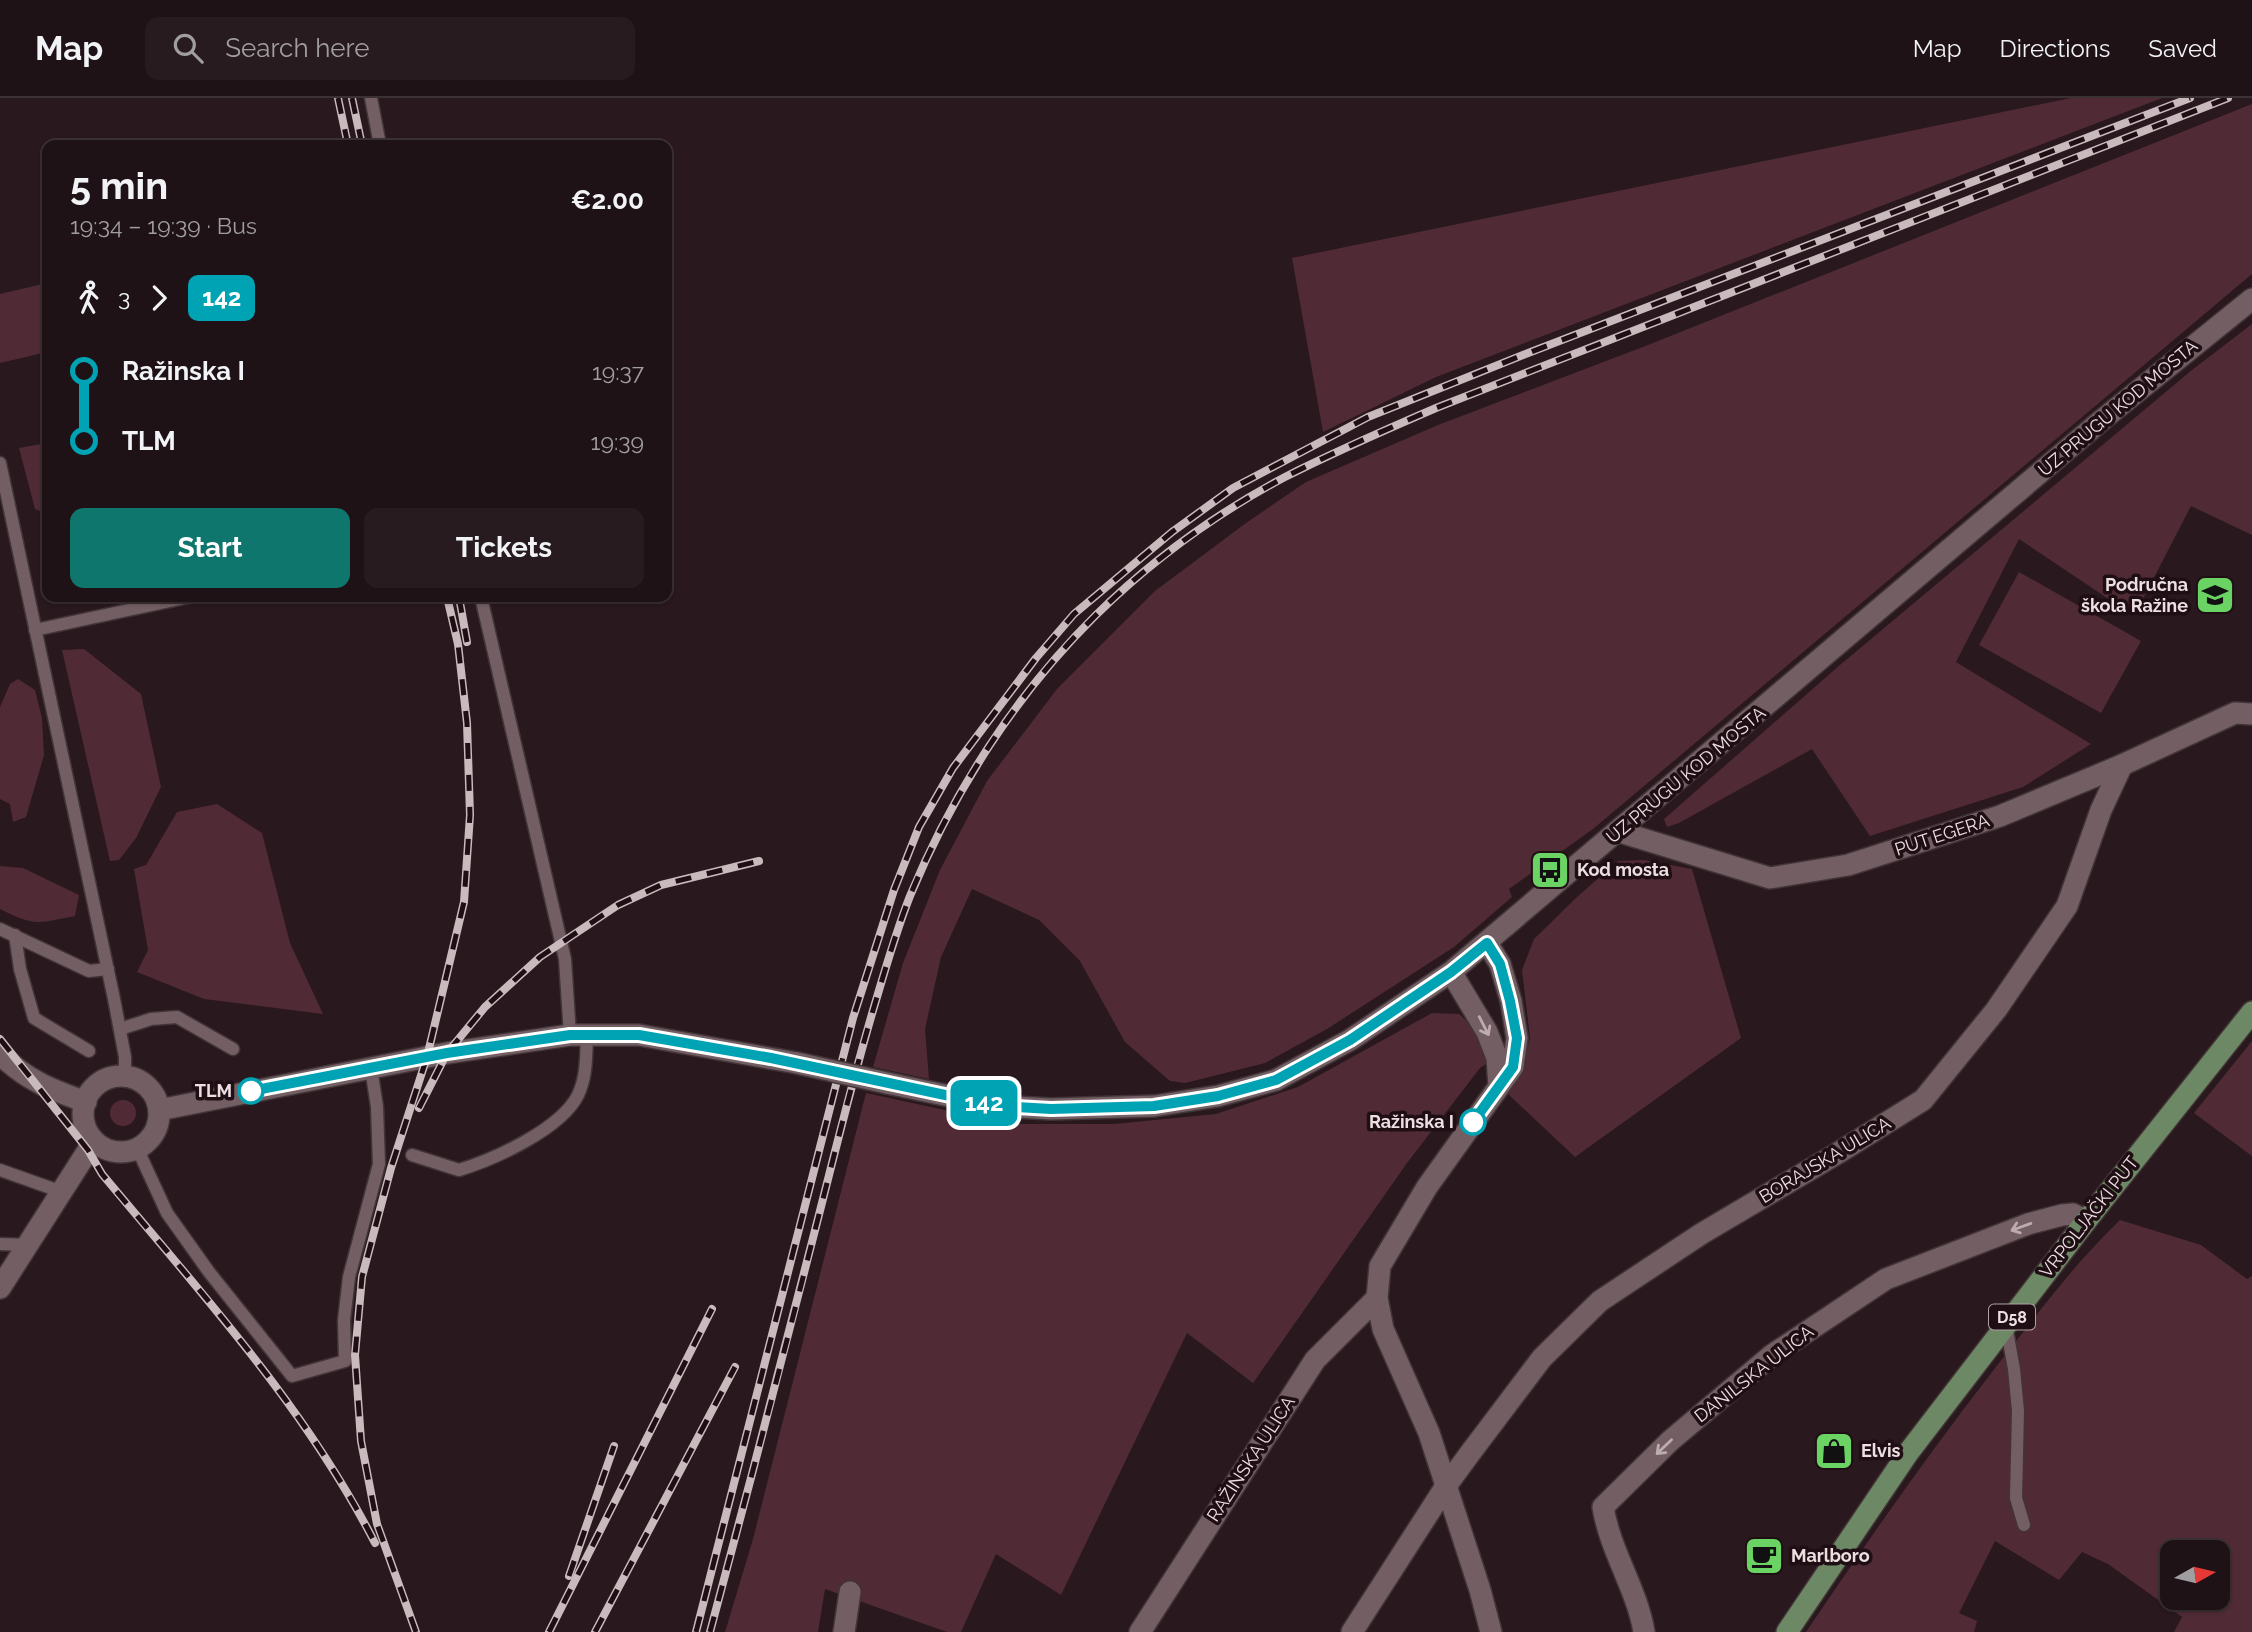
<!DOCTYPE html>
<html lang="en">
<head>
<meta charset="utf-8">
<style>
  body { margin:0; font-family:Raleway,sans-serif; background:#271b1f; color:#f1f3f6; height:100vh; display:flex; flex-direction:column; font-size:26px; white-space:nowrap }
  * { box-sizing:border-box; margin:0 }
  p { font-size:23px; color:#a19ea1 }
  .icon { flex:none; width:38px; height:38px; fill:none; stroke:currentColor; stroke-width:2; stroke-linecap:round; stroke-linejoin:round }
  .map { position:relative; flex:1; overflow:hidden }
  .side { position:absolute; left:42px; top:42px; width:630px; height:462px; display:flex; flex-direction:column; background:#1f1216; border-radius:14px; box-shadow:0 2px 5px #0004,0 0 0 2px #3c3235 }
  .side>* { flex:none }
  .badge { padding:0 14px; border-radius:10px; font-size:24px; line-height:46px }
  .needle { width:46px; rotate:82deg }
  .tools { position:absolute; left:2160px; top:1442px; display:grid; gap:14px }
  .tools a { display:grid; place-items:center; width:70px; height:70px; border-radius:14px; background:#1f1216; box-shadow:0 2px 5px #0004,0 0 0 2px #3c3235; font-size:35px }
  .map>.badge { position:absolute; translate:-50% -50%; box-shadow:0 0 0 4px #fff }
  .legs { display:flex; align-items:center; gap:10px; height:77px; padding:0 28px; font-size:23px }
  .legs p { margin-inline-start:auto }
  .overview { display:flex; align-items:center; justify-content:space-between; height:119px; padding:0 28px }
  h1 { font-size:38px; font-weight:700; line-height:52px }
  .cta { display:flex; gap:14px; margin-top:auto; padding:14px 28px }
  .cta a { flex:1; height:80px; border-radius:14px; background:#0f766e; color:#fff; font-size:28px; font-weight:700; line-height:80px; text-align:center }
  .cta a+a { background:#271b1f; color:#f1f3f6 }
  ul { padding:0 28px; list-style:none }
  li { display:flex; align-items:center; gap:24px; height:70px; font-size:26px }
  li i { display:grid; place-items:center; width:10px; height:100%; margin:0 9px; background:currentColor }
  li i::after { content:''; width:18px; height:18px; margin:-9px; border:5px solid; border-radius:50%; background:#1f1216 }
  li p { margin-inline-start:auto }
  li:first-child i { background:linear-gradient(#0000 50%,currentColor 0) }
  li:last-child i { background:linear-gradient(currentColor 50%,#0000 0) }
  header { display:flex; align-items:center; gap:42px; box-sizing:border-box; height:98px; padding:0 35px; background:#1f1216; border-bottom:2px solid #3c3235 }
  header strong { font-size:33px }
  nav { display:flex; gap:38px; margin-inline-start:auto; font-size:24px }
  .search { width:490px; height:63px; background:#271b1f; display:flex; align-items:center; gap:18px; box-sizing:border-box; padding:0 24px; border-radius:14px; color:#a19ea1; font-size:26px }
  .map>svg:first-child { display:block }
  .green { fill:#502b36; fill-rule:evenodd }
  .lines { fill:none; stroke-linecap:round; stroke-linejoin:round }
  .lane-casing { stroke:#413437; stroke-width:15 }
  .street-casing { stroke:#413437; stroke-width:24 }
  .secondary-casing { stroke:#413437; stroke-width:24 }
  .primary-casing { stroke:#413437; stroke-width:24 }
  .lane { stroke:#735e63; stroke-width:12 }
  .street { stroke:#735e63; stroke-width:21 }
  .secondary { stroke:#735e63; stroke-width:21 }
  .primary { stroke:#6d8864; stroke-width:21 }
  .rail-casing { stroke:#c8babd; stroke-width:8 }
  .rail { stroke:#1f0f14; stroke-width:5; stroke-dasharray:16; stroke-linecap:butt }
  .secondary-bridge-casing { stroke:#413437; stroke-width:24; stroke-linecap:butt }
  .secondary-bridge { stroke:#735e63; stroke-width:21 }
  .oneway { stroke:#bcabaf }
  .line-1-casing { stroke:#fff; stroke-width:16 }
  .line-1 { stroke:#00a3b4; stroke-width:10 }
  .stop-1-dot { fill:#fff; stroke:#00a3b4; stroke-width:3.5 }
  .labels { text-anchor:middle; stroke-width:7; stroke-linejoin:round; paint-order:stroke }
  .shield { fill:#1f0f14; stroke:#aea1a4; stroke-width:2 }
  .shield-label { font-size:16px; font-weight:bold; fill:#ecdfe2 }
  .street-label { font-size:18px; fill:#ecdfe2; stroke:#1f0f14 }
  .poi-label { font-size:18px; font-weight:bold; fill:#ecdfe2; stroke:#1f0f14; text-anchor:start }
  .stop-label { font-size:18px; font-weight:bold; fill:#ecdfe2; stroke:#1f0f14; text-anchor:end }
</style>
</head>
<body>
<header>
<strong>Map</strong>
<div class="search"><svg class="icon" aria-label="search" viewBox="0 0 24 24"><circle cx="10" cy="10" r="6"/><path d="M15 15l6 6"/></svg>Search here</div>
<nav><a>Map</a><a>Directions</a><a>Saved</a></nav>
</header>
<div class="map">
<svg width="2252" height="1534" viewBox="0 0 2252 1534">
  <rect width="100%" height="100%" fill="#29181d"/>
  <g class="green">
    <polygon points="2071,0 2162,0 1436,279 1323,334 1292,160"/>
    <polygon points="2252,6 2252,176 1593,731 1509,791 1512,799 1454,849 1327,931 1265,965 1185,985 1170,983 1125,944 1080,863 1039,822 972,791 941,859 925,931 929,981 873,969 903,865 940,772 987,683 1057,591 1155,493 1246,425 1306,384 1438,327 1648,247"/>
    <polygon points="47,185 47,254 0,265 0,196"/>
    <polygon points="2252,226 2252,437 2191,408 2134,518 2019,441 1956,564 2091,646 2023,689 1870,738 1812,651 1679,725 1667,729 1664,721 1840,567 2192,272"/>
    <polygon points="47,345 47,416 35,411 19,350"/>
    <polygon points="2019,474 2141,543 2101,615 1979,547"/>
    <polygon points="84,551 141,596 161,689 136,740 119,762 110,763 62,552"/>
    <polygon points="18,581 35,592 42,620 44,657 26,719 13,724 10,706 0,701 0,609 10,586"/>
    <polygon points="217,706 262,735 290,845 323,916 204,901 137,874 148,852 134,771 146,767 177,714"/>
    <polygon points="1644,762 1692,771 1741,940 1575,1059 1507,995 1524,963 1530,940 1522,872 1534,841 1577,799 1618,763"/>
    <path d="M 0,768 L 23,770 L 79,797 L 75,818 C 38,825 35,829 0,811 Z"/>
    <polygon points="1432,915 1459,916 1479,933 1489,964 1480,970 1407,1065 1253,1285 1187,1235 1061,1497 996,1456 961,1534 947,1534 825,1491 818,1534 725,1534 753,1441 866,995 1010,1026 1114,1026 1216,1016 1298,989"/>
    <polygon points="2252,943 2252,1058 2194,1015"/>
    <circle cx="123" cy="1015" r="13"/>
    <path d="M 2120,1122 L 2201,1147 L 2247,1181 L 2252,1178 L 2252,1534 L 2174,1534 L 2182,1519 L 2108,1466 L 2082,1454 L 2059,1482 L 1995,1443 L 1959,1515 L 1977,1523 L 1974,1534 L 1806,1534 C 1868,1442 1931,1352 1999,1265 C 2038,1215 2075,1165 2120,1122 ZM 2172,1454 L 2217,1454 L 2217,1500 L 2172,1500 Z"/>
  </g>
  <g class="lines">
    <g class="lane-casing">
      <g id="lane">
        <polyline points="371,0 380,47"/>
        <polyline points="0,365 114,901 125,959 125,978"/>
        <polyline points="481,499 565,861 570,937"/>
        <polyline points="35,532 189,499"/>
        <polyline points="0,831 89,873 108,871"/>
        <polyline points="15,837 20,871 34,920 89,953"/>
        <polyline points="120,931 151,921 177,919 233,951"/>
        <polyline points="137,1050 167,1115 209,1174 292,1278 345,1263 344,1222 349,1179 379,1066 377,1009 371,970"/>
        <path d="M 412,1057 L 459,1072 C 495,1061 561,1031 578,997 C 587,978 586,958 587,937"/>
        <polyline points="0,1072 62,1094"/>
        <polyline points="0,1146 28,1147"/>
        <polyline points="2006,1227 2014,1271 2018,1313 2016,1400 2024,1427"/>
      </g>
    </g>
    <g class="street-casing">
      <g id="street">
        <polyline points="1620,734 1770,780 1848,767 2000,718 2122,667 2235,615 2252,616"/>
        <polyline points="1487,845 1500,866 1511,903 1517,940 1513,969 1427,1089 1380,1168 1377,1200 1383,1231 1429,1335 1480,1492 1491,1534"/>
        <polyline points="1451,874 1487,934 1497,960 1499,988"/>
        <polyline points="0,1190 94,1043"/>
        <polyline points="844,1534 850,1494"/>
        <polyline points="1140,1534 1315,1262 1377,1200"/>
        <polyline points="1352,1534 1446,1388 1471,1354 1542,1260 1600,1203 1701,1136 1838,1055 1923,1002 1996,912 2067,808 2101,712 2122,667"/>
        <path d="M 1644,1534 C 1637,1491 1610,1453 1603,1409 L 1670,1343 L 1772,1257 L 1886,1181 L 2028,1126 L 2062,1117 L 2073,1116 L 2086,1123"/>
      </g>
    </g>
    <g class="secondary-casing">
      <g id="secondary">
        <path d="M 0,956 C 26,982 52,992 86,1004"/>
        <circle cx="121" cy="1016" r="38"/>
        <polyline points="887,985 997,1008 1051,1011 1154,1008 1218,998 1276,982 1350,942 1451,874 2102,322 2252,201"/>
        <polyline points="159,1012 447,955 570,937 639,937 797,965"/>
      </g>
    </g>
    <g class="primary-casing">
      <polyline id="primary" points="1787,1534 1908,1355 2086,1123 2252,914"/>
    </g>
    <use href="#lane" class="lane"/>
    <use href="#street" class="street"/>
    <use href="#secondary" class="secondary"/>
    <use href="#primary" class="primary"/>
    <g class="rail-casing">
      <g id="rail">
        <polyline points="338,0 348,47"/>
        <polyline points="352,0 362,47"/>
        <polyline points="459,499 467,544"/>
        <path d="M 0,941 L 88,1052 L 102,1076 C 200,1194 305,1308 375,1445"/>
        <polyline points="419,1010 447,955 485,909 540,859 618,807 661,787 759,763"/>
        <polyline points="569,1478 614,1348"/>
        <polyline points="416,1534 377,1426 361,1343 355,1257 362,1179 391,1070 427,959 464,804 470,717 467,625 458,546 447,499"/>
        <polyline points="549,1534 712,1211"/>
        <polyline points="595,1534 735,1269"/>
        <polyline points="696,1534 853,920 894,792 919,729 953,670 1036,560 1074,516 1172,434 1233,390 1368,319 1523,257 2190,0"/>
        <path d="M 710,1534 C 745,1403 780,1271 813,1140 C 834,1059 853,978 877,899 C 887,865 897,831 910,798 C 953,694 1016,596 1096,517 C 1151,463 1217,415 1285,379 C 1334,354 1385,332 1436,310 L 2228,0"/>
      </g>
    </g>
    <use href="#rail" class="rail"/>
    <g class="secondary-bridge-casing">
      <polyline id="secondary-bridge" points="797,965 887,985"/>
    </g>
    <use href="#secondary-bridge" class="secondary-bridge"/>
  </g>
  <defs><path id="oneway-shaft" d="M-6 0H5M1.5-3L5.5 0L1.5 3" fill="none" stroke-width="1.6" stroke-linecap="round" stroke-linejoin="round" transform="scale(1.75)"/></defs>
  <g class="oneway">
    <use href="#oneway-shaft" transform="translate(1484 928) rotate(63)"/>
    <use href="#oneway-shaft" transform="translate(2021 1129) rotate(160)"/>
    <use href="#oneway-shaft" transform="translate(1664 1349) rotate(136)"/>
  </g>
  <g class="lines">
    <g class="line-1-casing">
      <polyline id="line-1" points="251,993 447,955 570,937 639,937 771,960 997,1008 1051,1011 1154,1008 1218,998 1276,982 1350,942 1451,874 1487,845 1500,866 1510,903 1517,940 1513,969 1473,1024"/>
    </g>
    <use href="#line-1" class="line-1"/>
  </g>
  <defs>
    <g id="school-square" transform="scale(2.0125)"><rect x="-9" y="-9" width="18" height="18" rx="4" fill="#6bd363" stroke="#1f0f14"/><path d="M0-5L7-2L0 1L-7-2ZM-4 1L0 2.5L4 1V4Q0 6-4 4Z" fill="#111"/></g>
    <g id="bus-square" transform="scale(2.0125)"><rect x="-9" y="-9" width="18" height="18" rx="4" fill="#6bd363" stroke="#1f0f14"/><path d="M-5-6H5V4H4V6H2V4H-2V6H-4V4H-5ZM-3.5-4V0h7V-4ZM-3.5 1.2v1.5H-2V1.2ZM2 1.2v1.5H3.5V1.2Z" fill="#111"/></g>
    <g id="shop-square" transform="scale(2.0125)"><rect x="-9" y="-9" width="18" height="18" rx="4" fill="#6bd363" stroke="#1f0f14"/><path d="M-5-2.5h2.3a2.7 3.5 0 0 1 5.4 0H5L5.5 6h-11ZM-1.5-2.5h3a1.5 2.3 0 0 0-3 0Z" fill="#111"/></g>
    <g id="cafe-square" transform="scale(2.0125)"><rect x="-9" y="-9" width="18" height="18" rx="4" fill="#6bd363" stroke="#1f0f14"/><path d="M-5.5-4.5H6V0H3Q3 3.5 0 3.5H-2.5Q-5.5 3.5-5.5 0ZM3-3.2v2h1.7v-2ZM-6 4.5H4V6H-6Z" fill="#111"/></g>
  </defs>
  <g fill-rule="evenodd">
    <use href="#school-square" x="2215" y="497"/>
    <use href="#bus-square" x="1550" y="772"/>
    <use href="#shop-square" x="1834" y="1353"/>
    <use href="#cafe-square" x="1764" y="1458"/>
  </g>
  <g class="stop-1-dot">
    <circle cx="251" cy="993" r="12"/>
    <circle cx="1473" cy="1024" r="12"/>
  </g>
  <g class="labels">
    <rect class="shield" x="1989" y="1206.5" width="46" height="25" rx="5"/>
    <g class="shield-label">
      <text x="2012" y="1225">D58</text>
    </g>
    <g class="street-label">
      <text transform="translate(2118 310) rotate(-40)" y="6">UZ PRUGU KOD MOSTA</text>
      <text transform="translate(1686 677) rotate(-40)" y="6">UZ PRUGU KOD MOSTA</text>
      <text transform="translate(1942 737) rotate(-18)" y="6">PUT EGERA</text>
      <text transform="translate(1825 1062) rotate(-31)" y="6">BORAJSKA ULICA</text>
      <text transform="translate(2089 1119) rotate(-52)" y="6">VRPOLJAČKI PUT</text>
      <text transform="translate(1754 1276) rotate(-38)" y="6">DANILSKA ULICA</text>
      <text transform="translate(1251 1361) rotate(-57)" y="6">RAŽINSKA ULICA</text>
    </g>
    <g class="poi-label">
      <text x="2188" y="493" text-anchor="end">Područna<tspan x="2188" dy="21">škola Ražine</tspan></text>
      <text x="1577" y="778">Kod mosta</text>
      <text x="1861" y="1359">Elvis</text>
      <text x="1791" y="1464">Marlboro</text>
    </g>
    <g class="stop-label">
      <text x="232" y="999">TLM</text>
      <text x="1454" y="1030">Ražinska I</text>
    </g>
  </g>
</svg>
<div class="tools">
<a><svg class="needle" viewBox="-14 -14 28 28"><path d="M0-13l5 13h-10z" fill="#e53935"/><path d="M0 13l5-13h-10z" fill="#a19ea1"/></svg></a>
</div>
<b class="badge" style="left:984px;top:1005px;background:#00a3b4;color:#fff">142</b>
<section class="side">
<div class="overview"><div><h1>5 min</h1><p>19:34 – 19:39 · Bus</p></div><b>€2.00</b></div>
<div class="legs"><svg class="icon" aria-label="walk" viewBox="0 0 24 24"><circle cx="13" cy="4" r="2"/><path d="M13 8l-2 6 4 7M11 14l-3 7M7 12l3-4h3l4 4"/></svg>3<svg class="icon" aria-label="forward" viewBox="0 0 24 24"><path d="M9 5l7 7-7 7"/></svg><b class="badge" style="background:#00a3b4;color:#fff">142</b></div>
<ul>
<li><i style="color:#00a3b4"></i><b>Ražinska I</b><p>19:37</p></li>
<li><i style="color:#00a3b4"></i><b>TLM</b><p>19:39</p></li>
</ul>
<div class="cta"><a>Start</a><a>Tickets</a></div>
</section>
</div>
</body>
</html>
